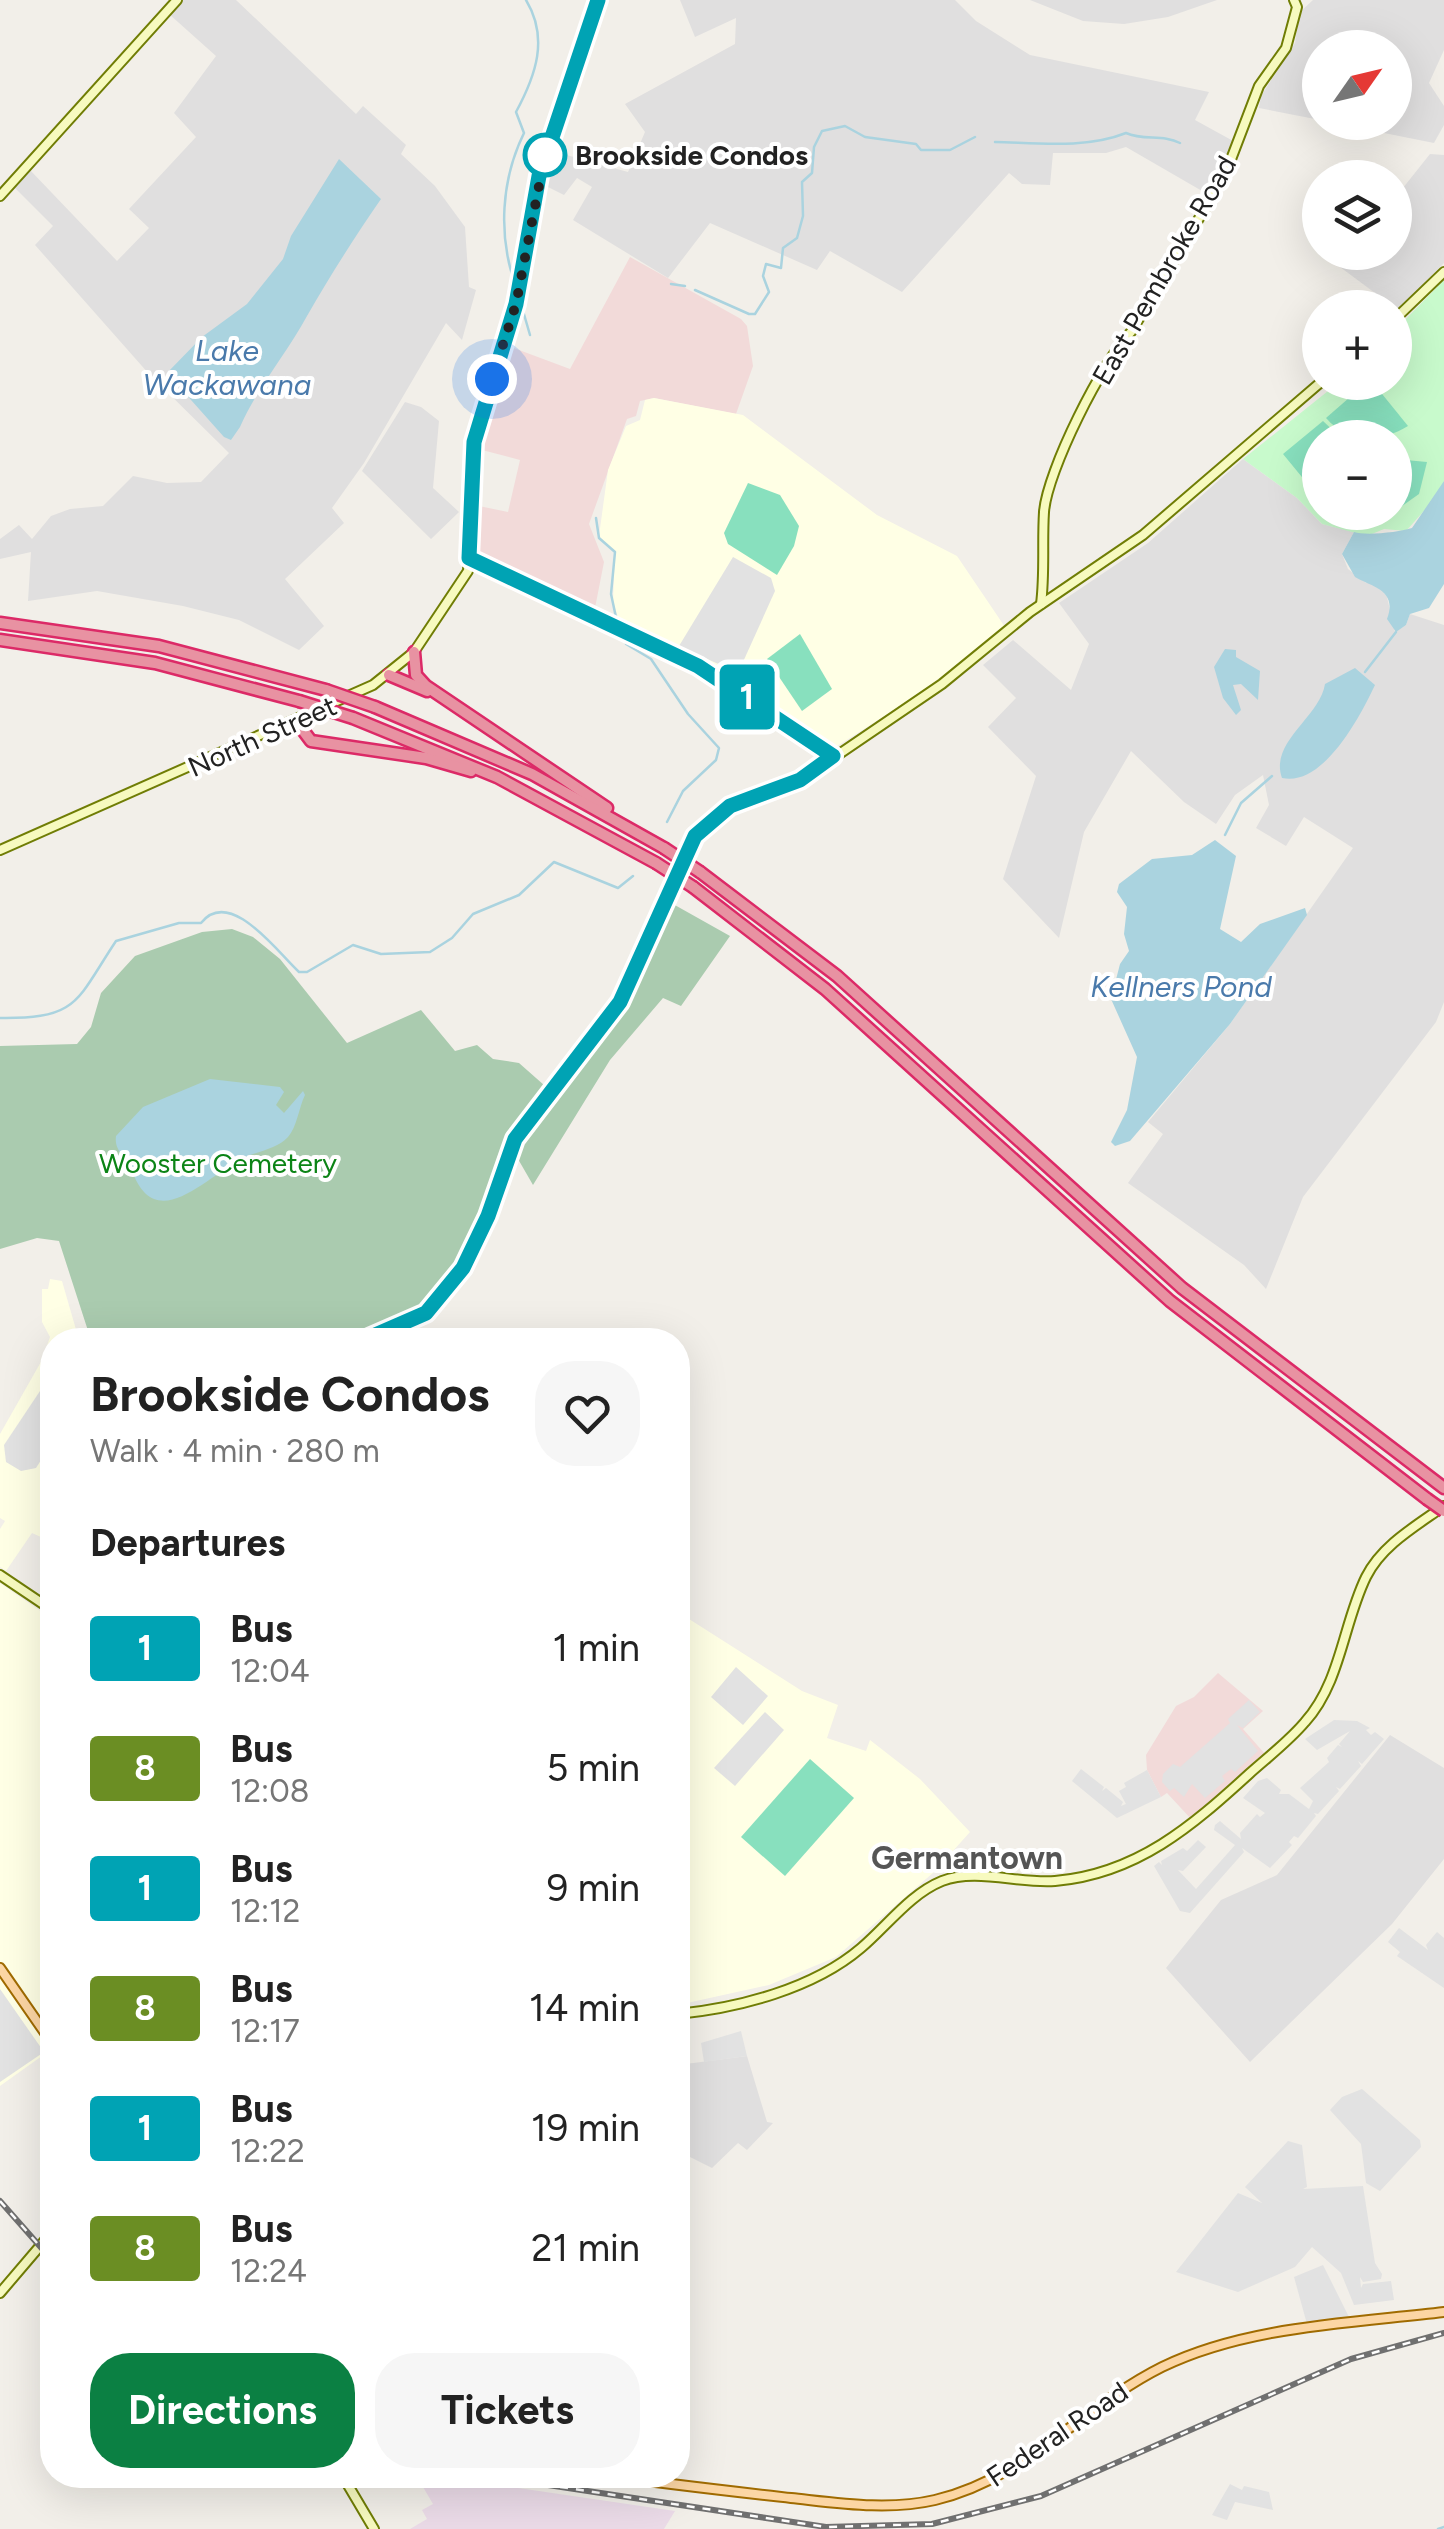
<!DOCTYPE html>
<html lang="en">
<head>
<meta charset="utf-8">
<style>
  body { margin:0; font-family:Figtree,sans-serif; background:#f6f6f6; color:#222; height:100vh; display:flex; flex-direction:column; font-size:38px; white-space:nowrap }
  * { box-sizing:border-box; margin:0 }
  p { font-size:32px; color:#767676 }
  .icon { flex:none; width:55px; height:55px; fill:none; stroke:currentColor; stroke-width:2; stroke-linecap:round; stroke-linejoin:round }
  .map { position:relative; flex:1; overflow:hidden }
  .side { position:absolute; left:40px; top:1328px; width:650px; height:1160px; display:flex; flex-direction:column; background:#fff; border-radius:40px; box-shadow:0 10px 40px #0002 }
  .side>* { flex:none }
  .badge { padding:0 20px; border-radius:8px; font-size:35px; line-height:65px }
  .needle { width:65px; rotate:56deg }
  .fabs { position:absolute; left:1302px; top:30px; display:grid; gap:20px }
  .fabs a { display:grid; place-items:center; width:110px; height:110px; border-radius:50%; background:#fff; box-shadow:0 10px 40px #0002; font-size:50px }
  .you { position:absolute; width:50px; height:50px; margin:-25px; border:8px solid #fff; border-radius:50%; background:#1a73e8; box-shadow:0 0 0 15px #1a73e833 }
  .map>.badge { position:absolute; translate:-50% -50%; box-shadow:0 0 0 5px #fff }
  h2 { padding:0 50px; font-size:38px; line-height:90px }
  .round { display:grid; place-items:center; flex:none; width:105px; height:105px; border-radius:40px; background:#f6f6f6 }
  .summary { display:flex; align-items:center; justify-content:space-between; height:170px; padding:0 50px }
  h1 { font-size:48px; font-weight:700; line-height:75px }
  .primary-button { display:flex; gap:20px; margin-top:auto; padding:20px 50px }
  .primary-button a { flex:1; height:115px; border-radius:40px; background:#0b8043; color:#fff; font-size:40px; font-weight:700; line-height:115px; text-align:center }
  .primary-button a+a { background:#f6f6f6; color:#222 }
  ul { padding:0; list-style:none }
  li { display:flex; align-items:center; gap:30px; height:120px; padding:0 50px }
  li div { flex:1 }
  li b { display:block; font-size:38px }
  li em { font-style:normal }
  li .badge { min-width:110px; font-weight:700; text-align:center }
  .map>svg:first-child { display:block }
  .residential { fill:#e0dfdf }
  .commercial { fill:#f2dad9 }
  .industrial { fill:#ebdbe8 }
  .education { fill:#ffffe5 }
  .cemetery { fill:#aacbaf }
  .park { fill:#c8facc; fill-rule:evenodd }
  .pitch { fill:#88e0be }
  .parking { fill:#e2e2e2 }
  .water { fill:#aad3df }
  .lines { fill:none; stroke-linecap:round; stroke-linejoin:round }
  .stream { stroke:#aad3df; stroke-width:2.5 }
  .secondary-casing { stroke:#707d05; stroke-width:12 }
  .primary-casing { stroke:#a06b00; stroke-width:12 }
  .highway-casing { stroke:#dc2a67; stroke-width:15 }
  .secondary { stroke:#f7fabf; stroke-width:8 }
  .primary { stroke:#fcd6a4; stroke-width:8 }
  .highway { stroke:#e892a2; stroke-width:10 }
  .rail-casing { stroke:#707070; stroke-width:6 }
  .rail { stroke:#fff; stroke-width:2.5; stroke-dasharray:8; stroke-linecap:butt }
  .highway-bridge-casing { stroke:#dc2a67; stroke-width:15; stroke-linecap:butt }
  .highway-bridge { stroke:#e892a2; stroke-width:10 }
  .line-casing { stroke:#fff; stroke-width:22 }
  .line { stroke:#00a3b4; stroke-width:15 }
  .walk { stroke:#222; stroke-width:10; stroke-dasharray:0 18 }
  .stop-dot { fill:#fff; stroke:#00a3b4; stroke-width:5 }
  .labels { text-anchor:middle; stroke-width:8; stroke-linejoin:round; paint-order:stroke }
  .stop-label { font-size:28px; font-weight:bold; fill:#222; stroke:#fff; text-anchor:start }
  .street-label { font-size:28px; fill:#222; stroke:#fff }
  .park-label { font-size:28px; fill:#0c8416; stroke:#fff }
  .water-label { font-size:30px; font-style:italic; fill:#4a7aab; stroke:#fff }
  .quarter-label { font-size:32px; font-weight:bold; fill:#555; stroke:#fff }
</style>
</head>
<body>
<div class="map">
<svg width="1444" height="2529" viewBox="0 0 1444 2529">
  <rect width="100%" height="100%" fill="#f2efe9"/>
  <g class="residential">
    <polygon points="181,0 236,0 356,114 363,106 406,145 401,154 435,186 465,227 469,287 476,290 462,340 446,323 364,463 332,508 344,523 285,579 324,626 299,650 239,620 183,606 97,591 28,601 31,552 0,559 0,539 19,525 32,539 51,516 70,509 103,506 133,476 167,483 201,482 229,453 149,374 35,245 53,226 14,187 30,170 117,261 149,228 129,209 196,137 174,113 216,56 169,14"/>
    <polygon points="680,0 955,0 976,21 1030,55 1209,92 1195,120 1235,142 1209,195 1126,147 1106,153 1053,153 1050,185 1022,184 1009,173 902,292 830,251 817,270 710,223 668,278 573,220 592,187 577,178 564,195 544,185 552,151 628,172 645,132 625,104 735,44 736,18 695,37"/>
    <polygon points="1030,0 1217,0 1168,17 1124,24 1083,21"/>
    <polygon points="1313,0 1444,0 1444,50 1429,83 1444,106 1444,125 1434,143 1334,123 1395,122 1395,48 1320,48 1320,120 1259,108 1261,96 1295,43 1299,13"/>
    <polygon points="1430,154 1444,155 1444,263 1398,310 1340,267 1351,253 1395,252 1395,198"/>
    <polygon points="405,402 421,407 439,421 433,488 459,512 431,539 362,471"/>
    <polygon points="1243,459 1297,498 1322,524 1354,532 1342,554 1348,569 1366,583 1377,583 1387,597 1395,632 1406,625 1410,614 1444,625 1444,1002 1436,1022 1303,1197 1266,1289 1244,1265 1128,1183 1163,1134 1148,1122 1230,1024 1353,848 1304,817 1286,846 1256,828 1269,805 1263,775 1235,795 1216,824 1184,802 1131,751 1084,832 1059,938 1003,879 1036,776 988,727 1016,698 983,665 1013,640 1071,690 1089,644 1059,603 1148,543"/>
    <polygon points="1390,1735 1444,1768 1444,1859 1392,1924 1250,2062 1166,1968 1221,1900 1277,1875"/>
    <polygon points="747,2056 767,2122 773,2123 747,2150 738,2143 712,2168 678,2151 678,2065"/>
  </g>
  <g class="commercial">
    <polygon points="630,257 741,319 747,326 753,366 736,414 654,398 640,401 636,416 627,419 589,524 604,562 594,613 477,552 479,506 508,512 520,460 482,450 511,347 570,369"/>
    <polygon points="1218,1673 1263,1711 1243,1729 1265,1754 1193,1821 1167,1793 1161,1797 1147,1770 1146,1755 1176,1706 1194,1697"/>
  </g>
  <polygon class="industrial" points="416,2475 430,2475 675,2511 664,2529 410,2529 427,2519 422,2510 433,2504"/>
  <g class="education">
    <polygon points="654,398 743,415 877,515 957,556 1005,627 949,675 834,748 735,679 619,620 613,602 615,553 599,536 608,470 626,426 640,420 645,400"/>
    <polygon points="50,1279 62,1281 79,1340 52,1340 52,1542 32,1533 6,1571 0,1567 0,1529 5,1521 0,1518 0,1434 42,1360 50,1337 42,1322 42,1289 48,1289"/>
    <polygon points="0,1583 52,1619 52,2039 49,2051 0,2086"/>
    <polygon points="678,1612 802,1691 838,1705 827,1738 866,1751 870,1740 920,1779 970,1832 934,1872 836,1957 769,1985 678,2005"/>
  </g>
  <polygon class="cemetery" points="673,904 730,936 681,1006 663,998 610,1060 533,1185 518,1159 506,1151 471,1242 450,1279 430,1304 411,1317 349,1340 91,1340 59,1241 37,1238 0,1249 0,1046 77,1044 91,1027 101,993 135,956 202,932 232,929 253,937 280,959 347,1043 421,1010 455,1051 477,1045 493,1059 519,1063 553,1093 615,1022"/>
  <path class="park" d="M 1444,280 L 1444,481 L 1439,494 L 1406,531 L 1384,529 L 1367,536 L 1322,524 L 1297,498 L 1243,459 L 1338,383 L 1395,382 L 1395,330 ZM 1320,438 L 1395,438 L 1395,512 L 1320,512 Z"/>
  <g class="pitch">
    <path d="M 1365,384 L 1374,384 L 1408,426 C 1380,443 1349,444 1326,418 Z"/>
    <polygon points="1323,421 1340,437 1320,438 1320,499 1283,454"/>
    <polygon points="1395,459 1427,462 1419,494 1395,511"/>
    <polygon points="748,483 780,495 799,526 794,546 777,575 728,544 724,533"/>
    <polygon points="800,634 832,689 802,711 767,659"/>
    <polygon points="810,1759 854,1798 785,1876 741,1837"/>
  </g>
  <g class="parking">
    <polygon points="733,557 771,578 775,591 738,673 679,646"/>
    <polygon points="48,1379 52,1380 52,1443 36,1468 21,1471 6,1462 4,1445"/>
    <polygon points="736,1667 768,1696 743,1725 711,1697"/>
    <polygon points="1249,1700 1260,1712 1243,1728 1237,1725 1258,1751 1235,1772 1231,1769 1222,1776 1225,1781 1205,1798 1192,1784 1184,1797 1174,1788 1170,1791 1162,1782 1163,1774 1173,1764 1180,1767 1230,1723 1228,1719"/>
    <polygon points="765,1712 784,1730 735,1786 714,1768"/>
    <polygon points="1334,1720 1357,1721 1370,1728 1366,1730 1371,1735 1375,1732 1384,1739 1362,1764 1358,1761 1361,1766 1340,1789 1336,1787 1339,1791 1318,1814 1314,1813 1316,1816 1298,1838 1294,1836 1289,1842 1292,1845 1270,1868 1242,1848 1244,1852 1190,1913 1180,1911 1154,1866 1159,1862 1162,1865 1161,1861 1183,1848 1187,1851 1198,1840 1206,1847 1183,1871 1178,1870 1196,1889 1235,1845 1214,1830 1215,1825 1220,1821 1241,1839 1240,1833 1257,1814 1260,1817 1265,1813 1243,1798 1258,1781 1267,1778 1281,1790 1279,1794 1289,1794 1309,1809 1313,1801 1300,1788 1329,1762 1327,1758 1338,1745 1342,1747 1339,1744 1350,1731 1317,1750 1305,1739"/>
    <polygon points="1081,1769 1104,1787 1102,1791 1106,1788 1123,1802 1121,1806 1126,1804 1119,1791 1126,1787 1124,1783 1147,1770 1161,1797 1117,1818 1072,1781"/>
    <polygon points="1399,1928 1428,1950 1426,1945 1437,1932 1444,1938 1444,1988 1397,1956 1400,1952 1388,1942"/>
    <polygon points="0,1989 44,2052 0,2082"/>
    <polygon points="741,2031 747,2056 704,2062 701,2043"/>
    <polygon points="1362,2089 1420,2140 1421,2147 1380,2191 1366,2183 1361,2144 1330,2110 1342,2097"/>
    <polygon points="1288,2141 1302,2145 1307,2187 1303,2189 1363,2186 1375,2263 1382,2274 1381,2279 1363,2282 1360,2277 1361,2288 1363,2284 1391,2281 1394,2300 1354,2305 1341,2273 1312,2247 1295,2267 1238,2292 1176,2272 1238,2193 1262,2203 1245,2187"/>
    <polygon points="1323,2265 1349,2317 1307,2324 1294,2277"/>
    <polygon points="1230,2484 1242,2490 1244,2486 1269,2492 1273,2510 1235,2502 1227,2520 1212,2515"/>
  </g>
  <g class="water">
    <path d="M 339,159 L 381,199 C 354,238 330,276 307,316 C 287,353 257,388 240,427 L 231,440 L 224,437 L 167,373 L 202,337 L 247,304 L 283,259 L 291,236 Z"/>
    <path d="M 1444,481 L 1444,584 L 1429,608 L 1410,614 L 1406,625 L 1396,632 L 1387,619 C 1398,590 1372,587 1355,577 L 1342,554 L 1354,532 C 1366,536 1400,532 1412,528 Z"/>
    <polygon points="1225,649 1236,650 1236,657 1260,671 1258,700 1241,684 1233,685 1241,710 1236,715 1223,698 1214,667"/>
    <path d="M 1355,668 L 1375,685 C 1360,717 1323,787 1282,778 C 1269,742 1320,717 1325,684 Z"/>
    <polygon points="1215,840 1236,856 1220,929 1241,942 1260,924 1305,908 1307,915 1230,1024 1130,1141 1115,1146 1111,1142 1127,1110 1137,1057 1111,999 1120,964 1129,951 1124,934 1127,907 1117,892 1119,884 1152,859 1192,855"/>
    <path d="M 210,1079 L 280,1087 L 284,1092 L 276,1105 L 284,1113 L 303,1091 L 305,1095 C 299,1107 297,1127 288,1137 C 276,1150 255,1151 240,1160 C 202,1180 154,1236 131,1168 C 126,1155 114,1152 116,1136 L 143,1107 Z"/>
  </g>
  <g class="lines">
    <g class="stream">
      <path d="M 995,142 C 1037,143 1086,149 1126,133 C 1144,141 1163,134 1180,143"/>
      <path d="M 515,284 C 498,235 501,180 524,133 L 516,112 C 536,75 549,38 526,0"/>
      <polyline points="671,284 685,286"/>
      <polyline points="695,290 749,314 755,314 769,292 763,276 766,264 781,268 783,248 797,238 803,216 802,182 812,173 814,147 822,131 845,126 865,137 916,144 921,150 950,150 975,137"/>
      <polyline points="519,297 530,335"/>
      <polyline points="596,518 599,538 615,552 611,594 617,622"/>
      <polyline points="626,644 651,659 688,714 719,748 716,760 683,791 667,822"/>
      <polyline points="1365,672 1396,632"/>
      <polyline points="1225,835 1241,803 1272,776"/>
      <path d="M 0,1018 C 79,1019 76,1001 116,941 L 179,923 L 201,923 C 230,886 278,953 299,972 L 307,972 L 353,945 L 381,954 L 430,952 L 452,938 L 473,914 L 519,895 L 554,862 L 618,888 L 633,876"/>
      <polyline points="1438,2529 1444,2527"/>
    </g>
    <g class="secondary-casing">
      <g id="secondary">
        <polyline points="0,196 177,0"/>
        <polyline points="1395,319 1444,272"/>
        <polyline points="469,558 698,666 833,756"/>
        <path d="M 1041,604 C 1045,573 1042,543 1044,512 C 1047,471 1103,360 1131,332 L 1225,175 L 1259,86 L 1286,48 L 1297,7 L 1294,0"/>
        <polyline points="0,850 373,685 414,652 468,571 474,442 515,304 539,176 598,0"/>
        <polyline points="364,1340 426,1313 463,1268 488,1216 515,1139 620,1002 666,906 686,850 705,824 735,804 804,778 942,684 1030,612 1143,535 1321,382"/>
        <polyline points="0,1575 52,1610"/>
        <path d="M 678,2014 C 738,2008 813,1989 861,1948 C 887,1926 910,1894 942,1881 C 976,1868 1019,1884 1055,1881 C 1137,1874 1192,1826 1249,1774 C 1268,1757 1289,1741 1305,1722 C 1341,1682 1343,1624 1366,1577 C 1382,1545 1416,1526 1444,1506"/>
        <polyline points="0,2293 52,2232"/>
        <polyline points="342,2475 374,2529"/>
      </g>
    </g>
    <g class="primary-casing">
      <g id="primary">
        <polyline points="0,1968 52,2043"/>
        <path d="M 603,2475 C 666,2484 729,2491 791,2498 C 838,2503 888,2511 935,2500 C 1025,2479 1082,2407 1162,2367 C 1246,2326 1352,2323 1444,2312"/>
      </g>
    </g>
    <g class="highway-casing">
      <g id="highway">
        <polyline points="0,623 159,646 326,690"/>
        <polyline points="0,640 155,663 299,701"/>
        <polyline points="414,652 416,675 426,686 607,808"/>
        <polyline points="389,675 427,691"/>
        <polyline points="375,707 532,774 664,848"/>
        <polyline points="353,718 497,777 656,863"/>
        <polyline points="296,721 311,741 426,758 471,771"/>
        <polyline points="700,872 837,976 1182,1288 1444,1488"/>
        <polyline points="693,887 825,989 1170,1301 1427,1499"/>
      </g>
    </g>
    <use href="#secondary" class="secondary"/>
    <use href="#primary" class="primary"/>
    <use href="#highway" class="highway"/>
    <g class="rail-casing">
      <g id="rail">
        <polyline points="0,2201 52,2260"/>
        <polyline points="455,2475 492,2481"/>
        <polyline points="481,2475 826,2527 932,2524 1041,2496 1351,2359 1444,2333"/>
      </g>
    </g>
    <use href="#rail" class="rail"/>
    <g class="highway-bridge-casing">
      <g id="highway-bridge">
        <polyline points="326,690 375,707"/>
        <polyline points="299,701 353,718"/>
        <polyline points="664,848 700,872"/>
        <polyline points="656,863 693,887"/>
        <polyline points="1427,1499 1444,1511"/>
      </g>
    </g>
    <use href="#highway-bridge" class="highway-bridge"/>
  </g>
  <g class="lines">
    <g class="line-casing">
      <polyline id="line" points="364,1340 426,1313 463,1268 488,1216 515,1139 620,1002 695,836 730,806 800,780 833,756 698,666 469,558 474,442 516,304 539,176 598,0"/>
    </g>
    <use href="#line" class="line"/>
    <polyline class="walk" points="492,379 516,304 546,150 545,155"/>
  </g>
  <circle class="stop-dot" cx="545" cy="155" r="20"/>
  <g class="labels">
    <g class="stop-label">
      <text x="575" y="165">Brookside Condos</text>
    </g>
    <g class="street-label">
      <text transform="translate(1164 270) rotate(-60)" y="10">East Pembroke Road</text>
      <text transform="translate(262 736) rotate(-24)" y="10">North Street</text>
      <text transform="translate(1057 2434) rotate(-34)" y="10">Federal Road</text>
    </g>
    <g class="park-label">
      <text x="218" y="1173">Wooster Cemetery</text>
    </g>
    <g class="water-label">
      <text x="227" y="361">Lake<tspan x="227" dy="34">Wackawana</tspan></text>
      <text x="1181" y="997">Kellners Pond</text>
    </g>
    <g class="quarter-label">
      <text x="967" y="1869">Germantown</text>
    </g>
  </g>
</svg>
<div class="fabs">
<a><svg class="needle" viewBox="-14 -14 28 28"><path d="M0-13l5 13h-10z" fill="#e53935"/><path d="M0 13l5-13h-10z" fill="#767676"/></svg></a>
<a><svg class="icon" aria-label="layers" viewBox="0 0 24 24"><path d="M12 4l9 5-9 5-9-5zM3 14l9 5 9-5"/></svg></a>
<a>+</a>
<a>−</a>
</div>
<div class="you" style="left:492px;top:379px"></div>
<b class="badge" style="left:747px;top:697px;background:#00a3b4;color:#fff">1</b>
<section class="side">
<div class="summary"><div><h1>Brookside Condos</h1><p>Walk · 4 min · 280 m</p></div><a class="round"><svg class="icon" aria-label="heart" viewBox="0 0 24 24"><path d="M12 20l-8-8c-3-5 5-10 8-4 3-6 11-1 8 4z"/></svg></a></div>
<h2>Departures</h2>
<ul>
<li><span class="badge" style="background:#00a3b4;color:#fff">1</span><div><b>Bus</b><p>12:04</p></div><em>1 min</em></li>
<li><span class="badge" style="background:#6b8e23;color:#fff">8</span><div><b>Bus</b><p>12:08</p></div><em>5 min</em></li>
<li><span class="badge" style="background:#00a3b4;color:#fff">1</span><div><b>Bus</b><p>12:12</p></div><em>9 min</em></li>
<li><span class="badge" style="background:#6b8e23;color:#fff">8</span><div><b>Bus</b><p>12:17</p></div><em>14 min</em></li>
<li><span class="badge" style="background:#00a3b4;color:#fff">1</span><div><b>Bus</b><p>12:22</p></div><em>19 min</em></li>
<li><span class="badge" style="background:#6b8e23;color:#fff">8</span><div><b>Bus</b><p>12:24</p></div><em>21 min</em></li>
</ul>
<div class="primary-button"><a>Directions</a><a>Tickets</a></div>
</section>
</div>
</body>
</html>
